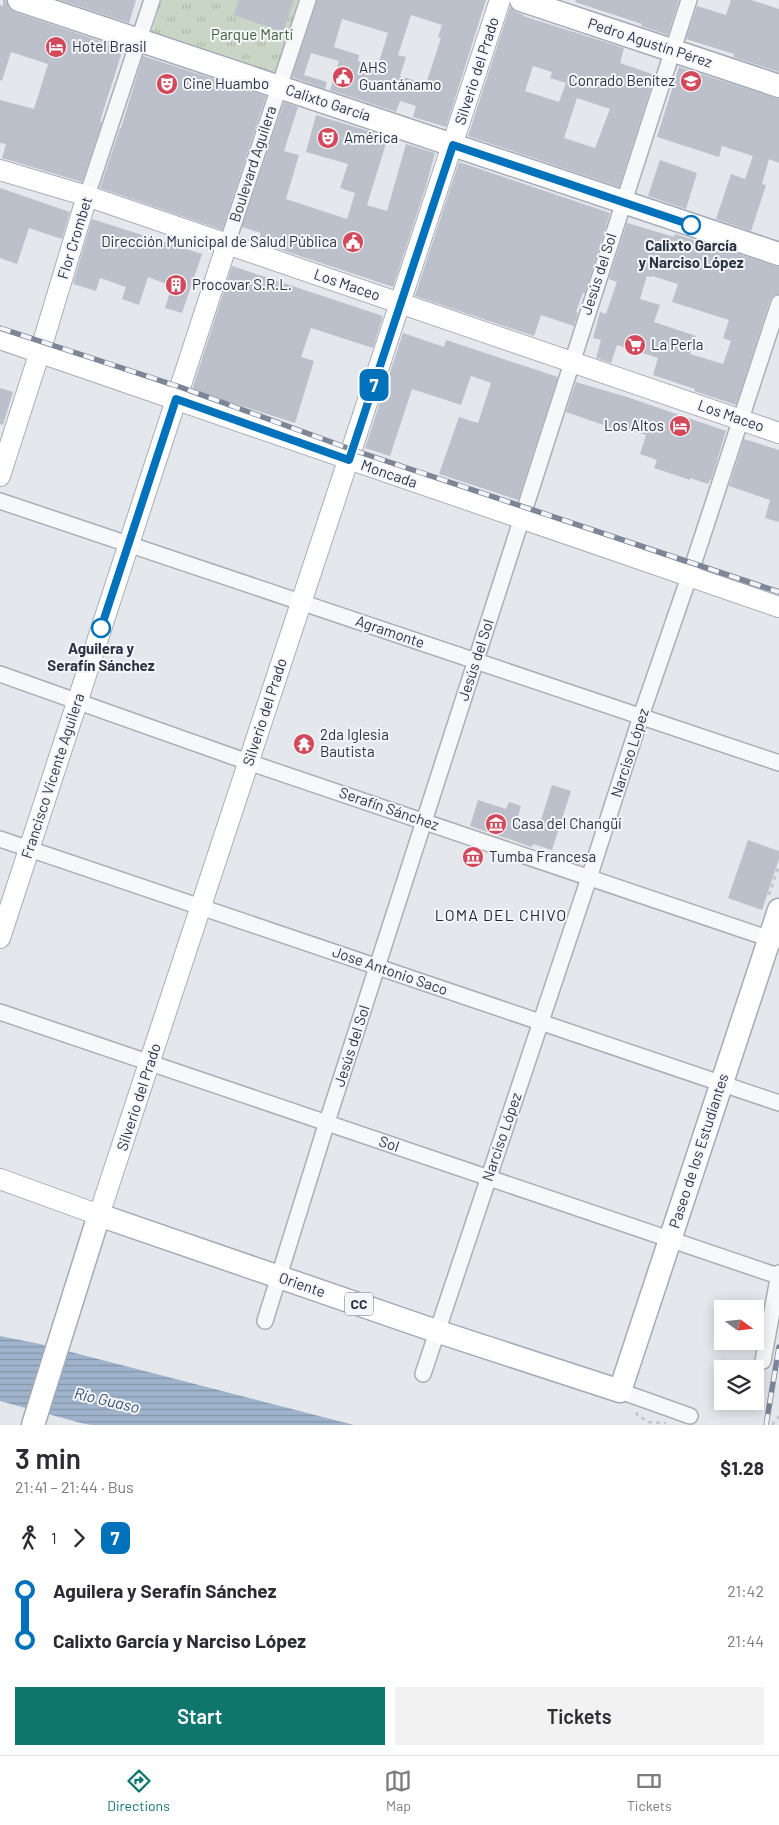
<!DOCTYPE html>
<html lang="en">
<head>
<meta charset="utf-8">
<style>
  body { margin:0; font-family:Barlow,sans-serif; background:#f2f2f3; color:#2b2b33; height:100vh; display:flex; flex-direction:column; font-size:19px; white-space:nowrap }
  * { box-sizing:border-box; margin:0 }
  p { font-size:16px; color:#7c7c81 }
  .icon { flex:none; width:28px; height:28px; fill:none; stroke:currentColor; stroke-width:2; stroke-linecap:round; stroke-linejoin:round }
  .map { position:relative; height:1425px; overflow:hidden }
  .drawer { display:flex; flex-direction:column; background:#fff; flex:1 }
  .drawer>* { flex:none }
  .badge { padding:0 10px; border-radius:8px; font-size:18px; line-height:32px }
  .needle { width:32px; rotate:105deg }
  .tools { position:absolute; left:714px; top:1300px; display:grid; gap:10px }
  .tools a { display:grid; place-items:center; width:50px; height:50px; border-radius:0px; background:#fff; box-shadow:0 2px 12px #0003; font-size:25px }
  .map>.badge { position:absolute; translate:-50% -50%; box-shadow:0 0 0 2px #fff }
  .legs { display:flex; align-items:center; gap:8px; height:55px; padding:0 15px; font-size:16px }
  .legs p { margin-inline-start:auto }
  .head { display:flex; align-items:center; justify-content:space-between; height:85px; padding:0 15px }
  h1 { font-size:28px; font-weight:600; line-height:38px }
  .cta { display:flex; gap:10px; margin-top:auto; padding:10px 15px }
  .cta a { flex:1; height:58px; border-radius:0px; background:#0f766e; color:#fff; font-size:20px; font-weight:600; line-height:58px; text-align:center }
  .cta a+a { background:#f2f2f3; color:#2b2b33 }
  ul { padding:0 15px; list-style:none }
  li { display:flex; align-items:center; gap:18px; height:50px; font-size:19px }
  li i { display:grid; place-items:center; width:8px; height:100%; margin:0 6px; background:currentColor }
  li i::after { content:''; width:12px; height:12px; margin:-6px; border:4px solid; border-radius:50%; background:#fff }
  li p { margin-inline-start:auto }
  li:first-child i { background:linear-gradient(#0000 50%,currentColor 0) }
  li:last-child i { background:linear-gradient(currentColor 50%,#0000 0) }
  .menu { display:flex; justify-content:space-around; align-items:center; height:70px; border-top:1px solid #e1e1e2; background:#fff; font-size:14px; color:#7c7c81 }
  .menu a { display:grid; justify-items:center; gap:2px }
  .menu .selected { color:#0f766e }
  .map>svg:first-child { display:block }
  .park { fill:url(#park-tufts) }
  .water { fill:url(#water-rules) }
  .building { fill:#bbc0ca; fill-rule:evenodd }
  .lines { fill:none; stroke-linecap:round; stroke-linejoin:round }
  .street-casing { stroke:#a9aeb7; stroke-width:18 }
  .secondary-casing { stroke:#a9aeb7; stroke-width:22 }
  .primary-casing { stroke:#a3abb8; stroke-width:25 }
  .path { stroke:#c2c5cb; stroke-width:2.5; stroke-dasharray:4 4; stroke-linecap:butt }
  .street { stroke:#f7f8fa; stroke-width:15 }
  .secondary { stroke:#fff; stroke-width:20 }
  .primary { stroke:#fff; stroke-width:22 }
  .rail-casing { stroke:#7d8696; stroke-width:5.5 }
  .rail { stroke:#f4f6f9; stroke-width:4; stroke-dasharray:11; stroke-linecap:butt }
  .line-1-casing { stroke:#fff; stroke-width:11 }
  .line-1 { stroke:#0072bc; stroke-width:8 }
  .stop-1-dot { fill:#fff; stroke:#0072bc; stroke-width:2.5 }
  .labels { text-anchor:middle; stroke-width:4; stroke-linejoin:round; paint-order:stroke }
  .shield { fill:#f4f6f9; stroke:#676e7b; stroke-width:1 }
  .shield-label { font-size:14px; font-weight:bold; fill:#2b3445 }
  .park-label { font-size:15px; fill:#3f6138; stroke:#f4f6f9 }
  .street-label { font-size:15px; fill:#2b3445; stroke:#f4f6f9 }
  .poi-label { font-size:15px; fill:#2b3445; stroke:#f4f6f9; text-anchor:start }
  .stop-label { font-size:15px; font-weight:bold; fill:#2b3445; stroke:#f4f6f9 }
  .neighbourhood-label { font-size:16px; letter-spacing:1px; fill:#1d2536; stroke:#f4f6f9 }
  .water-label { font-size:16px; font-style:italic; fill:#34527a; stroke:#f4f6f9 }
</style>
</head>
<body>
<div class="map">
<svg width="779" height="1425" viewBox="0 0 779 1425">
  <defs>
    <pattern id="park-tufts" width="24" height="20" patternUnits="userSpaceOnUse" patternTransform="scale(1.25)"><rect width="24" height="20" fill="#c9d6c5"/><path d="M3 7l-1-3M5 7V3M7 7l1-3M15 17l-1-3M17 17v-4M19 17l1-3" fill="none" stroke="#adb8ab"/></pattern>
    <pattern id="water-rules" width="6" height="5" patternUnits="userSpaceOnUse" patternTransform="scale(1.25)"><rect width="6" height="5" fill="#9fb4cc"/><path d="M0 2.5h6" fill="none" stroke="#8293a7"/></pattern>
  </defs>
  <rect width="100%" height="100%" fill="#e4e7ec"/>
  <polygon class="park" points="161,0 300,0 275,78 150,38"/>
  <polygon class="water" points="0,1336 40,1344 354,1425 91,1425 81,1423 0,1401"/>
  <g class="building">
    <polygon points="3,0 6,0 9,8 15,12 123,49 100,121 102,122 82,182 2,158 6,144 0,143 0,100 34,109 48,64 11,52 2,81 0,80 0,5 3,6"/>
    <polygon points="60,0 136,0 129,23"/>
    <polygon points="239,0 294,0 283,32 234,15"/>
    <path d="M 317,0 L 486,0 L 446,127 L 413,117 L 416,106 L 400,101 L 396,112 L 330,90 L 339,61 L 311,53 L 304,75 L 327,82 L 325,89 L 292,77 ZM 411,15 L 442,25 L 438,37 L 441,38 L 426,84 L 400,76 L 406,57 L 398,55 ZM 342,19 L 388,33 L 377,68 L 358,61 L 359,55 L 334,47 Z"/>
    <polygon points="576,0 679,0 668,35 641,26 642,24 575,2"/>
    <polygon points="731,0 751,0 779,9 779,72 733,57 734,54 686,39 697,6 726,15"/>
    <path d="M 510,7 L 516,12 L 524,15 L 523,16 L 624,48 L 620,63 L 655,75 L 619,187 L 468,136 ZM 533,66 L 552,72 L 550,78 L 566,83 L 559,102 L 525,91 ZM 577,98 L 610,109 L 595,148 L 564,138 Z"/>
    <polygon points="143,56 266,96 222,230 100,188 120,128 121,128"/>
    <polygon points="679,67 779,99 779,163 769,159 762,184 766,185 751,231 716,219 731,174 745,179 753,156 722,146 719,157 657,137"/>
    <polygon points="284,102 298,107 284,151 299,155 286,199 347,219 355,193 340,188 348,164 306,152 316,115 388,137 367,205 387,211 406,144 435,153 426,186 393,287 258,242 261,233 242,227"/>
    <polygon points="660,160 697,173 686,209 648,196"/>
    <polygon points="459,162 610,213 585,293 583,293 576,312 578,313 574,326 541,315 534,336 415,296"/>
    <polygon points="0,188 70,212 62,239 29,228 17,264 0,258"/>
    <polygon points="92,219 202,254 182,313 165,308 172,286 148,277 139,305 122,299 126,287 100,278 96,291 73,284"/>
    <path d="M 627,223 L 674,237 L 675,234 L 779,267 L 779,294 L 773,296 L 770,300 L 736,405 L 694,391 L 695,389 L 653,375 L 658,358 L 617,345 L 611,363 L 596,358 L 601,340 L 593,338 L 600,312 L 606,314 L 617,282 L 609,279 ZM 647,276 L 651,277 L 652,276 L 678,284 L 672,302 L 729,320 L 723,338 L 731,341 L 723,364 L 690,354 L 696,336 L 654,322 L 660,305 L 640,299 Z"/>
    <polygon points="232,266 383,316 373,348 311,328 301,357 314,361 295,423 192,390"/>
    <polygon points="403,333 444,347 446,340 558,377 518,500 439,474 459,417 478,423 491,383 471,376 461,405 412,389 390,456 365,448"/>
    <polygon points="576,382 627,397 726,431 711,480 710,480 708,484 690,478 690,480 654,468 657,460 640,454 646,435 613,424 612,428 566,412"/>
    <polygon points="0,388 13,392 3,425 0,424"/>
    <polygon points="744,439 779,450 779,522 765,518 770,500 729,486"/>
    <polygon points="552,785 571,791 552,850 533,844 532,847 470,826 478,800 506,809 509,802 521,806 516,823 538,829"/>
    <polygon points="748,840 779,851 779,859 762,910 728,898"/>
  </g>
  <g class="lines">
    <g class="street-casing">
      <g id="street">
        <polyline points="87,196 152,0"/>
        <polyline points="227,244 308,0"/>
        <polyline points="0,501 779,763"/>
        <polyline points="0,674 248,762 776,941"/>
        <polyline points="0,839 779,1103"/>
        <polyline points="0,1012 778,1276"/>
        <polyline points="265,1321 327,1122 689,0"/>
        <polyline points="763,1361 779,1273"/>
        <polyline points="423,1374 589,878 641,716 689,577 779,303"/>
        <polyline points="620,1391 690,1416"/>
      </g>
    </g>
    <g class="secondary-casing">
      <g id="secondary">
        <polyline points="0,170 87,196 779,433"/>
        <polyline points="0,339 779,607"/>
        <polyline points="0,476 43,342 87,196"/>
        <polyline points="0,938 227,244"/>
        <polyline points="0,1179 99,1215 500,0"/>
      </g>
    </g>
    <g class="primary-casing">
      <g id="primary">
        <polyline points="19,0 779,254"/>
        <polyline points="521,0 779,86"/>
        <polyline points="33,1425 99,1215 436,1331 620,1391 779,910"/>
      </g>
    </g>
    <g class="path">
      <polyline points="769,895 779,865"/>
      <polyline points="637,1412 637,1415 649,1422 666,1423"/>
      <polyline points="772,1425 779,1416"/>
    </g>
    <use href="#street" class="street"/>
    <use href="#secondary" class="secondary"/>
    <use href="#primary" class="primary"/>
    <g class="rail-casing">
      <g id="rail">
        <polyline points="0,328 180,387 353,450 779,592"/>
        <polyline points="766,1425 779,1347"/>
      </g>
    </g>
    <use href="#rail" class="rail"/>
  </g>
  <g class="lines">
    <g class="line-1-casing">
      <polyline id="line-1" points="101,628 176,399 349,460 453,145 691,225"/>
    </g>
    <use href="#line-1" class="line-1"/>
  </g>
  <defs>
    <g id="hotel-disc" transform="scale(1.125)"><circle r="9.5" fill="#d1495b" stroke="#f4f6f9"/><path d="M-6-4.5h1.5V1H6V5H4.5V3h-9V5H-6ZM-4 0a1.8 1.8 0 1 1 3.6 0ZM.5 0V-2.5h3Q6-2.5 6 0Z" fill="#fff"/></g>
    <g id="civic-disc" transform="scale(1.125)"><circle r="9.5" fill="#d1495b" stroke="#f4f6f9"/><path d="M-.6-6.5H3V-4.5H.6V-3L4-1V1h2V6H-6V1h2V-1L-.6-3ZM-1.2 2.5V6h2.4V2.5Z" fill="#fff"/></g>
    <g id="school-disc" transform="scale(1.125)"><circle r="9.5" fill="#d1495b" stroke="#f4f6f9"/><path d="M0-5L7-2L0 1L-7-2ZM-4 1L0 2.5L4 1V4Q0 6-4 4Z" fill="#fff"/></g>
    <g id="theatre-disc" transform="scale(1.125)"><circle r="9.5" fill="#d1495b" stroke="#f4f6f9"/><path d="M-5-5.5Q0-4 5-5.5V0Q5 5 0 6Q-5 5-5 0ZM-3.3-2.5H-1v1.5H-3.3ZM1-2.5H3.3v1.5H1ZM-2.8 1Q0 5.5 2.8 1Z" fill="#fff"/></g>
    <g id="building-disc" transform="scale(1.125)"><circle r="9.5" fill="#d1495b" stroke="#f4f6f9"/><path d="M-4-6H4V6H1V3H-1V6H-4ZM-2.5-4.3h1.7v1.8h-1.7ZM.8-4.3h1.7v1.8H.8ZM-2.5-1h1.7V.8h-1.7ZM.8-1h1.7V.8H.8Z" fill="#fff"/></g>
    <g id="supermarket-disc" transform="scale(1.125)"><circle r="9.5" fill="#d1495b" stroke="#f4f6f9"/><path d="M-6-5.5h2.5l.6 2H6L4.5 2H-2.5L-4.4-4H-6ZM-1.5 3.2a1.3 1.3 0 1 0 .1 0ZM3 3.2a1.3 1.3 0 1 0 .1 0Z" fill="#fff"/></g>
    <g id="temple-disc" transform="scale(1.125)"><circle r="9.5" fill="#d1495b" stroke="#f4f6f9"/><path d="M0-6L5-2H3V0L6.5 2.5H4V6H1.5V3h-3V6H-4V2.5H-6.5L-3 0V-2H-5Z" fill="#fff"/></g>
    <g id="museum-disc" transform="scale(1.125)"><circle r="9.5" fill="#d1495b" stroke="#f4f6f9"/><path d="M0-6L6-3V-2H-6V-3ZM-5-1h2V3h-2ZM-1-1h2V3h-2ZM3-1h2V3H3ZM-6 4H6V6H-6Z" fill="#fff"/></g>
  </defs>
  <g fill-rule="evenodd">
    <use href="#hotel-disc" x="56" y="47"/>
    <use href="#civic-disc" x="343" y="77"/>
    <use href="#school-disc" x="691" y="81"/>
    <use href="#theatre-disc" x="167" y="84"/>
    <use href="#theatre-disc" x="328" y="138"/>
    <use href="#civic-disc" x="353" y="242"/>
    <use href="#building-disc" x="176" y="285"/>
    <use href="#supermarket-disc" x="635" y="345"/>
    <use href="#hotel-disc" x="680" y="426"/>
    <use href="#temple-disc" x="304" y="744"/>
    <use href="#museum-disc" x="496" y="824"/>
    <use href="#museum-disc" x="473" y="857"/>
  </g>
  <g class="stop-1-dot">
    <circle cx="691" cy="225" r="9"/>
    <circle cx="101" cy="628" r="9"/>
  </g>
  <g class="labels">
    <rect class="shield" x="345" y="1292.5" width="28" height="23" rx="4"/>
    <g class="shield-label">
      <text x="359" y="1309">CC</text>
    </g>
    <g class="park-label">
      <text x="252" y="40">Parque Martí</text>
    </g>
    <g class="street-label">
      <text transform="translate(650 43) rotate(18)" y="5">Pedro Agustín Pérez</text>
      <text transform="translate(477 71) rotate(-72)" y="5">Silverio del Prado</text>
      <text transform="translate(328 103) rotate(18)" y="5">Calixto García</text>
      <text transform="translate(253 164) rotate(-72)" y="5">Boulevard Aguilera</text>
      <text transform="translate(75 238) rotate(-73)" y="5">Flor Crombet</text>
      <text transform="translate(599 274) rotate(-72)" y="5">Jesús del Sol</text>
      <text transform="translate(347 285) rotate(19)" y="5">Los Maceo</text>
      <text transform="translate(731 416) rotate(19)" y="5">Los Maceo</text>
      <text transform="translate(389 474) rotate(19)" y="5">Moncada</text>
      <text transform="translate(390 632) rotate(19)" y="5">Agramonte</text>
      <text transform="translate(476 660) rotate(-72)" y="5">Jesús del Sol</text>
      <text transform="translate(265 712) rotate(-72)" y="5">Silverio del Prado</text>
      <text transform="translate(630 753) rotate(-72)" y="5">Narciso López</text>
      <text transform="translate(53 776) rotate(-72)" y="5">Francisco Vicente Aguilera</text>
      <text transform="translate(389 809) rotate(19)" y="5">Serafín Sánchez</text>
      <text transform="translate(390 971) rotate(19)" y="5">Jose Antonio Saco</text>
      <text transform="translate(352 1046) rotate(-72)" y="5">Jesús del Sol</text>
      <text transform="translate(139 1097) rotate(-72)" y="5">Silverio del Prado</text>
      <text transform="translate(502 1137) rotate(-71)" y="5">Narciso López</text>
      <text transform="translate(389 1144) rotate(19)" y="5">Sol</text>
      <text transform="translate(699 1151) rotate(-72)" y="5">Paseo de los Estudiantes</text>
      <text transform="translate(302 1285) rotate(19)" y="5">Oriente</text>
    </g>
    <g class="poi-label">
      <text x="72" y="52">Hotel Brasil</text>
      <text x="359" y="73">AHS<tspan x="359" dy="17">Guantánamo</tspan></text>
      <text x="675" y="86" text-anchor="end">Conrado Benítez</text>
      <text x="183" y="89">Cine Huambo</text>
      <text x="344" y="143">América</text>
      <text x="337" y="247" text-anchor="end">Dirección Municipal de Salud Pública</text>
      <text x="192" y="290">Procovar S.R.L.</text>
      <text x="651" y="350">La Perla</text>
      <text x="664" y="431" text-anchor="end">Los Altos</text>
      <text x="320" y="740">2da Iglesia<tspan x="320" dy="17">Bautista</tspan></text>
      <text x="512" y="829">Casa del Changüí</text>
      <text x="489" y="862">Tumba Francesa</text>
    </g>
    <g class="stop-label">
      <text x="691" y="251">Calixto García<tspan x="691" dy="17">y Narciso López</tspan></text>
      <text x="101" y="654">Aguilera y<tspan x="101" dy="17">Serafín Sánchez</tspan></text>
    </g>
    <g class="neighbourhood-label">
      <text x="501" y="921">LOMA DEL CHIVO</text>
    </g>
    <g class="water-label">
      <text transform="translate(107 1400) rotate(13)" y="6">Río Guaso</text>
    </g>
  </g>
</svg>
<div class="tools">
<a><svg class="needle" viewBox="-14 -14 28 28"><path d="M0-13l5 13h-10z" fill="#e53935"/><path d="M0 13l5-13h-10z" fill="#7c7c81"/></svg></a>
<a><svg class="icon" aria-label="layers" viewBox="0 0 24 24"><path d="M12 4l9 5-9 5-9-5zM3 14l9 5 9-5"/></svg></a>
</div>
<b class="badge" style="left:374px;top:385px;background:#0072bc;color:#fff">7</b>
</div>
<section class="drawer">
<div class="head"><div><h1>3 min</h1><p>21:41 – 21:44 · Bus</p></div><b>$1.28</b></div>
<div class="legs"><svg class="icon" aria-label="walk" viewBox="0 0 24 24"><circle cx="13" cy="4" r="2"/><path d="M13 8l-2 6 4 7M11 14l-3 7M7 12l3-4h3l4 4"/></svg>1<svg class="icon" aria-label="forward" viewBox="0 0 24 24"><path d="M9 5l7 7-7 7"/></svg><b class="badge" style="background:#0072bc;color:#fff">7</b></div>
<ul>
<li><i style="color:#0072bc"></i><b>Aguilera y Serafín Sánchez</b><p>21:42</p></li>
<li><i style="color:#0072bc"></i><b>Calixto García y Narciso López</b><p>21:44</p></li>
</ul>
<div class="cta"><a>Start</a><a>Tickets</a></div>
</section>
<nav class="menu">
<a class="selected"><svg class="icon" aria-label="directions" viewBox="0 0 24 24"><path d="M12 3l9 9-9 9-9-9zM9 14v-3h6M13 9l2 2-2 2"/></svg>Directions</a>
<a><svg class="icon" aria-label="map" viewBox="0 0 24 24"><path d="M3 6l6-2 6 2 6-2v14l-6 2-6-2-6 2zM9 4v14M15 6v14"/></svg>Map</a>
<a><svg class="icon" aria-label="tickets" viewBox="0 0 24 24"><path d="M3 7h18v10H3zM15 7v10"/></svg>Tickets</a>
</nav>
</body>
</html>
